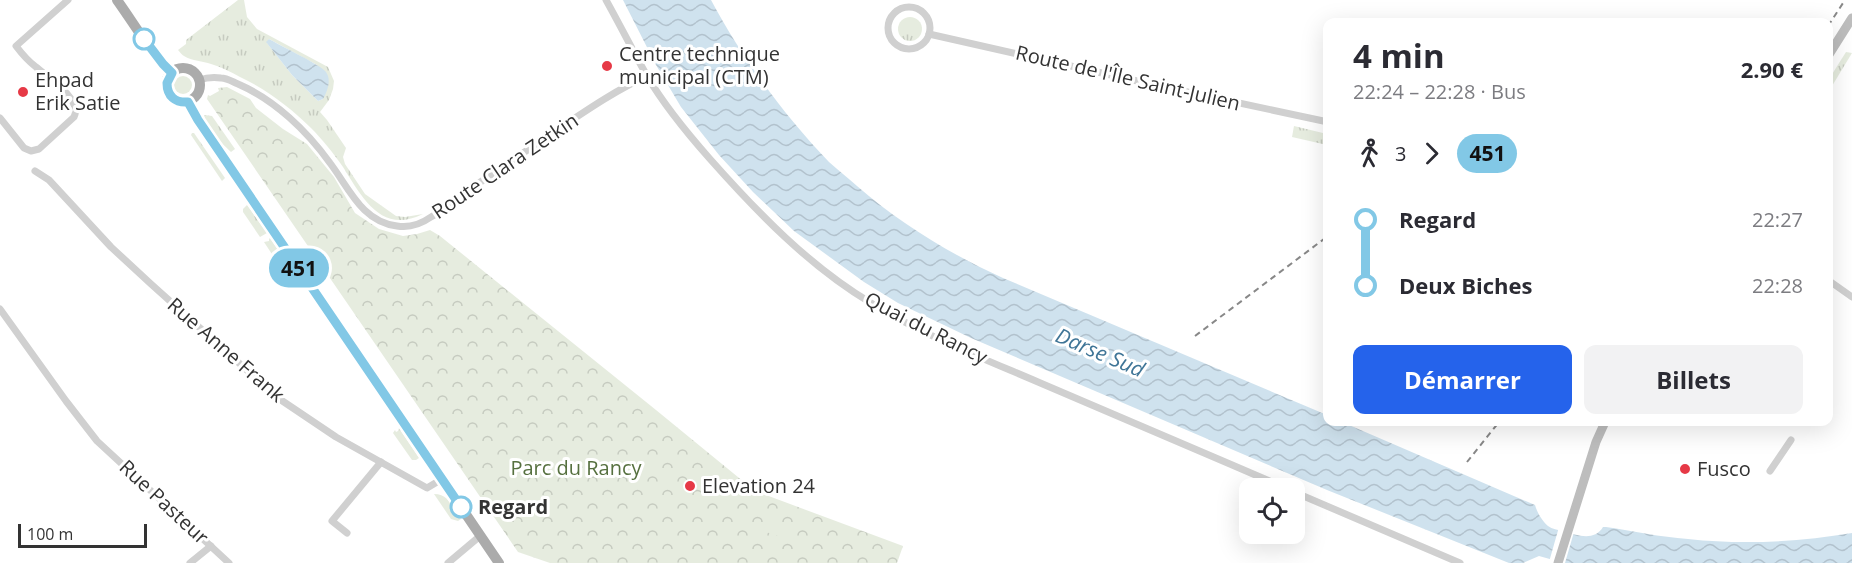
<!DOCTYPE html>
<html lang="fr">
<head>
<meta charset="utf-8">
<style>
  body { margin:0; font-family:"Open Sans",sans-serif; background:#f2f2f3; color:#2b2b33; height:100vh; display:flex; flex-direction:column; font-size:22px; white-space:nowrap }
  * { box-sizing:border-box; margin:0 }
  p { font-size:20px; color:#7c7c81 }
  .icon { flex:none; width:33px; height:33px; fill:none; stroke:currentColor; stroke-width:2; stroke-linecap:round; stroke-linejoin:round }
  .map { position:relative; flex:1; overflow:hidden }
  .drawer { position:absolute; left:1323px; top:18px; width:510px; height:408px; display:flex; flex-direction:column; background:#fff; border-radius:12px; box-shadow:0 6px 24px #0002 }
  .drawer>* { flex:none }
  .badge { padding:0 12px; border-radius:20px; font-size:21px; line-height:39px }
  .controls { position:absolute; left:1239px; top:478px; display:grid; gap:12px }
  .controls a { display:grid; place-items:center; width:66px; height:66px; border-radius:12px; background:#fff; box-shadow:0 6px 24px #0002; font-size:30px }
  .scale { position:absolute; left:18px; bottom:15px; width:129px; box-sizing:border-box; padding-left:6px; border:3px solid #333; border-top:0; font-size:16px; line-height:21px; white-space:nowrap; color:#333; -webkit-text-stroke:4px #fff; paint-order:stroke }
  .map>.badge { position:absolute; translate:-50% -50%; box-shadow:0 0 0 3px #fff }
  .legs { display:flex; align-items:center; gap:9px; height:66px; padding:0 30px; font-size:20px }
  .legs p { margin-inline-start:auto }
  .head { display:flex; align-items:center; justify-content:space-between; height:102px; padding:0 30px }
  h1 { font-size:33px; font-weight:700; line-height:45px }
  .action { display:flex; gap:12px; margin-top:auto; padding:12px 30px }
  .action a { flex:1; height:69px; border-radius:12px; background:#2563eb; color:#fff; font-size:24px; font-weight:700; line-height:69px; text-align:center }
  .action a+a { background:#f2f2f3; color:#2b2b33 }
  ul { padding:0 30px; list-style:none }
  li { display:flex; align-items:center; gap:21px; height:66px; font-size:22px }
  li i { display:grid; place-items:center; width:9px; height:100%; margin:0 8px; background:currentColor }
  li i::after { content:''; width:15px; height:15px; margin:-8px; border:4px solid; border-radius:50%; background:#fff }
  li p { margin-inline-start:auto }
  li:first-child i { background:linear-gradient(#0000 50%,currentColor 0) }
  li:last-child i { background:linear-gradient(currentColor 50%,#0000 0) }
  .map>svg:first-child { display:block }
  .grass { fill:url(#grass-tufts); fill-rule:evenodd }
  .park { fill:url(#park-crowns) }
  .pitch { fill:#e6ecdf }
  .water { fill:url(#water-waves) }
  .pier { fill:#fff }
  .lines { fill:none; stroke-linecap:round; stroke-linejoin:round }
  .street { stroke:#d0d0d0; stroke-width:7 }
  .secondary { stroke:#bdbdbd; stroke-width:9 }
  .primary { stroke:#ababab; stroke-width:10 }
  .rail { stroke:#888; stroke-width:2; stroke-dasharray:6 4.5; stroke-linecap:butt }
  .line-1-casing { stroke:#fff; stroke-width:14 }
  .line-1 { stroke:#82c8e6; stroke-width:9 }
  .stop-1-dot { fill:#fff; stroke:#82c8e6; stroke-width:3 }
  .poi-dot { fill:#e63946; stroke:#fff; stroke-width:2 }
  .labels { text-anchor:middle; stroke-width:6; stroke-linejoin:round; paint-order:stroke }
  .poi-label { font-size:20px; fill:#333; stroke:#fff; text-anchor:start }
  .street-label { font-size:20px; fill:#333; stroke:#fff }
  .park-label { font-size:20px; fill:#56703f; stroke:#fff }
  .stop-label { font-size:20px; font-weight:bold; fill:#333; stroke:#fff; text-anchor:start }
  .water-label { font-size:21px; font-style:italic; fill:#3f7597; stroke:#fff }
</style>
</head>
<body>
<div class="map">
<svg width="1852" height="563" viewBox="0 0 1852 563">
  <defs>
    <pattern id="grass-tufts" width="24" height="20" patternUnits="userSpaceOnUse" patternTransform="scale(1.5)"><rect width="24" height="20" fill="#e6ecdf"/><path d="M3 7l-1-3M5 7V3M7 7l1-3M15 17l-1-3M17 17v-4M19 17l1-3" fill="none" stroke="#c6cbc0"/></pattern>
    <pattern id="park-crowns" width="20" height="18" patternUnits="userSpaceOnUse" patternTransform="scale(1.5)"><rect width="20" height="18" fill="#e6ecdf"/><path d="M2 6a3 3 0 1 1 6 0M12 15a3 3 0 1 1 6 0" fill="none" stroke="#c6cbc0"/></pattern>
    <pattern id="water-waves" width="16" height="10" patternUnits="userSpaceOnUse" patternTransform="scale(1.5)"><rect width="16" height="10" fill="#cfe2ee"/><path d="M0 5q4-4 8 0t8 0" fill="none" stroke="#b2c2cd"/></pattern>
  </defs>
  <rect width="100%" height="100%" fill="#fff"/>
  <g class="grass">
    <path d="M 238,0 L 244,0 L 247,17 L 257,29 L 328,67 L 334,81 L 333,89 L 329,100 L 320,112 L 327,120 L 346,148 L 343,157 L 345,164 L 365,194 L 396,216 L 405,217 L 423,214 C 381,235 362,197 343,167 C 334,154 322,139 311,128 C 291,108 266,89 240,77 C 231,72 221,67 211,64 C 203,61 192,61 184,56 C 182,55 180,52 178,50 L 186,44 L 186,40 ZM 269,39 L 317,65 L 323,99 L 318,101 L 292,75 L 267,43 Z"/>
    <circle cx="910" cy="29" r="12"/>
    <polygon points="1846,52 1852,53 1829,91 1829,79"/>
    <circle cx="183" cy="85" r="9"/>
    <path d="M 204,115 L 212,116 L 235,149 L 231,152 C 221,143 206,128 204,115 Z"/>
    <polygon points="1294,126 1327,134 1327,145 1292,137"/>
    <polygon points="192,133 194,133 225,178 222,181 191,135"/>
    <polygon points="247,205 267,233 260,237 243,212 243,209"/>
    <polygon points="270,238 294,273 289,277 285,274 264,242 269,241 269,239"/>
    <polygon points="399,428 419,458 416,460 412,460 393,433 395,430 396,432 398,431"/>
    <path d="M 434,494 C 449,494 453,508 461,519 L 458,521 L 451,519 Z"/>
  </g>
  <polygon class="park" points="227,87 250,99 256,108 283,129 307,144 334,177 355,213 379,229 403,236 417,234 430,230 440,236 656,410 755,491 903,546 897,563 550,563 518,552 207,99 208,95 210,96 219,91 218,88"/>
  <polygon class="pitch" points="766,522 796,532 793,541 763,531"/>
  <g class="water">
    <path d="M 623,0 L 711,0 C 742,58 783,114 829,162 C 838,170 848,178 857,186 C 901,224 950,254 1003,278 L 1327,415 L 1328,422 L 1342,422 L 1535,505 C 1537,512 1542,521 1548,526 C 1552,529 1558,530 1563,531 C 1576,535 1594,542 1603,527 L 1606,527 C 1633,531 1660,537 1688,539 C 1743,545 1798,542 1852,533 L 1852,563 L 1564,563 L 1539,556 L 1523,563 L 1509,563 L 1327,490 L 971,338 L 898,303 L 864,282 L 794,231 L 753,192 L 719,155 L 681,107 L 656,65 Z"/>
    <path d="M 269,39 C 279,45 321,65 326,72 C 332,80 327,92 323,99 L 318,101 L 292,75 L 266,42 Z"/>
  </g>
  <polygon class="pier" points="1559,527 1574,532 1565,563 1554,563 1549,562"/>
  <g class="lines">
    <g class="street">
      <path d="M 606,0 C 620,25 633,51 647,76 C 664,105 687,133 710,159 C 757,212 809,266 871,303 C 923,335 982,358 1038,382 C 1122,418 1205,453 1288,489"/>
      <circle cx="909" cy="28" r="21"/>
      <polyline points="929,34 1155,85 1328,122"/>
      <path d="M 199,80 C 205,78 214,77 221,78 C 227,78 233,82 238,84 C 275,100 307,131 330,163 C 349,188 362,222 397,226 C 409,228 421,224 431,217 C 448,208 463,194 479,183 C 504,166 529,149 554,132 C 584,112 614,91 647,76"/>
      <path d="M 0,118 L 24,148 L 31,151 L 39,149 L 74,117 C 83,100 48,77 36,67 C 28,61 22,54 16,46 L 68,0"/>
      <polyline points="35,171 49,180 111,247 151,284 278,398 336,437 427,488 442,479"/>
      <polyline points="1828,280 1852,297"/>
      <polyline points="0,309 66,401 97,441 229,563"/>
      <polyline points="1770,471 1791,440"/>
      <polyline points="1294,492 1460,563"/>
      <polyline points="347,533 332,521 381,462"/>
      <polyline points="190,563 211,546"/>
      <polyline points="448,563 480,536"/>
    </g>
    <g class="secondary">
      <polyline points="1828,56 1852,18"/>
      <polyline points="1558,563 1596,442 1605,422"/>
    </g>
    <g class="primary">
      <path d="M 117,0 C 135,25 150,52 172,73"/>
      <circle cx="183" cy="85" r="17"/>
      <polyline points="188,102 198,120 499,563"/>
    </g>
    <g class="rail">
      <polyline points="1828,26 1845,0"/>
      <polyline points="1195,336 1328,236"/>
      <polyline points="1467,462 1499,422"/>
    </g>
  </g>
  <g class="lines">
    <g class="line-1-casing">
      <path id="line-1" d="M 144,39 L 163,64 L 172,73 L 167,83 C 167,96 175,103 188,102 L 198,120 L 461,507"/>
    </g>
    <use href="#line-1" class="line-1"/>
  </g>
  <g class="stop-1-dot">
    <circle cx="144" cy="39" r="10"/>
    <circle cx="461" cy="507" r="10"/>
  </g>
  <g class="poi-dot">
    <circle cx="607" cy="66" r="6"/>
    <circle cx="23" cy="92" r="6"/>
    <circle cx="1685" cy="469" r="6"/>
    <circle cx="690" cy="486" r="6"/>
  </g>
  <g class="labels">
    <g class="poi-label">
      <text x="619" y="61">Centre technique<tspan x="619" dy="23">municipal (CTM)</tspan></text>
      <text x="35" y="87">Ehpad<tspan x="35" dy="23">Erik Satie</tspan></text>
      <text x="1697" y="476">Fusco</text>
      <text x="702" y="493">Elevation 24</text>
    </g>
    <g class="street-label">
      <text transform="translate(1128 78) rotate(13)" y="7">Route de l'Île Saint-Julien</text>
      <text transform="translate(505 166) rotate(-34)" y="7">Route Clara Zetkin</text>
      <text transform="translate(926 328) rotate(27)" y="7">Quai du Rancy</text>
      <text transform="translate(226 350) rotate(41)" y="7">Rue Anne Frank</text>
      <text transform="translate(164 502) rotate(43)" y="7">Rue Pasteur</text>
    </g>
    <g class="park-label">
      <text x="576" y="475">Parc du Rancy</text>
    </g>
    <g class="stop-label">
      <text x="478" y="514">Regard</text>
    </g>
    <g class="water-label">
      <text transform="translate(1100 353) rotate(23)" y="7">Darse Sud</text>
    </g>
  </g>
</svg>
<div class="controls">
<a><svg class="icon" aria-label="locate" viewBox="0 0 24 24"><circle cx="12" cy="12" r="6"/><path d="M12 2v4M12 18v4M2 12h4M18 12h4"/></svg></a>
</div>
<div class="scale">100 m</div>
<b class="badge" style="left:299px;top:268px;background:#82c8e6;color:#111">451</b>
<section class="drawer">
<div class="head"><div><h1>4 min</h1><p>22:24 – 22:28 · Bus</p></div><b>2.90 €</b></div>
<div class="legs"><svg class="icon" aria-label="walk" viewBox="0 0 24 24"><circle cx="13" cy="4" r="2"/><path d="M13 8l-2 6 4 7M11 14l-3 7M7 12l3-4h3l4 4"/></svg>3<svg class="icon" aria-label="forward" viewBox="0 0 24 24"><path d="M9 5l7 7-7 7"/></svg><b class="badge" style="background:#82c8e6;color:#111">451</b></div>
<ul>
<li><i style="color:#82c8e6"></i><b>Regard</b><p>22:27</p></li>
<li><i style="color:#82c8e6"></i><b>Deux Biches</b><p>22:28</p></li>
</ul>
<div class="action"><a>Démarrer</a><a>Billets</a></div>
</section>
</div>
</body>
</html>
